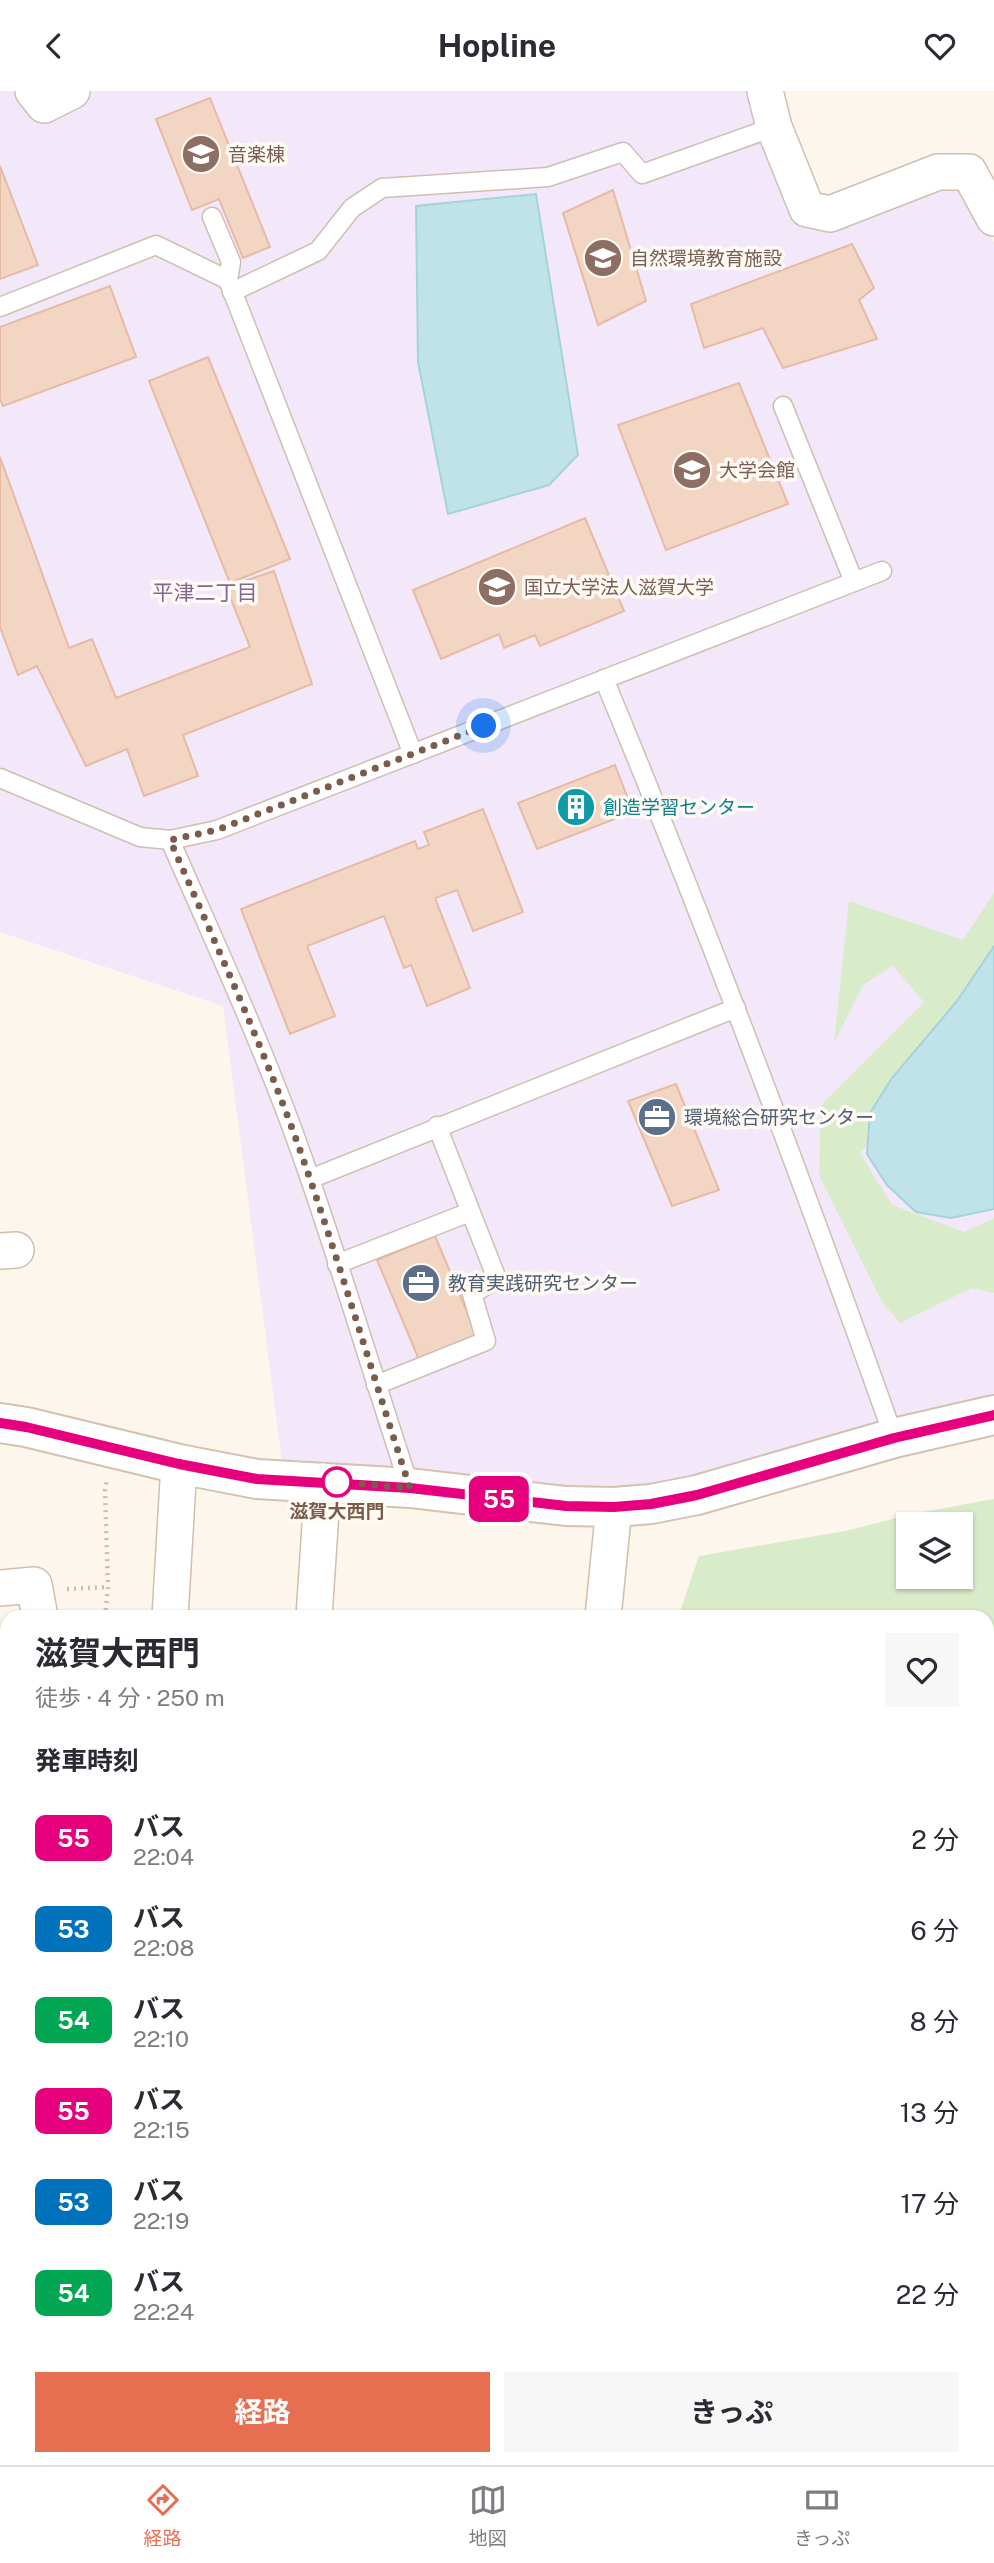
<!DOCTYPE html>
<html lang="ja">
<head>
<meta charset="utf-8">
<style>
  body { margin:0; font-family:"Public Sans","Noto Sans JP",sans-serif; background:#f7f7f7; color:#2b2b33; height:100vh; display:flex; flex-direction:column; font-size:26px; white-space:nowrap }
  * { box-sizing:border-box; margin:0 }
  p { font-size:23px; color:#7c7c81 }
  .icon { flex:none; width:38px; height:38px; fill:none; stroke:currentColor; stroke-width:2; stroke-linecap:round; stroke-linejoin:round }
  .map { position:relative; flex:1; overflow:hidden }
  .panel { position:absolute; left:0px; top:1519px; width:994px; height:856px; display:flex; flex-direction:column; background:#fff; border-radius:21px 21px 0 0; box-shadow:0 2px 5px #0004 }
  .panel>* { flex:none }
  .badge { padding:0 14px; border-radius:10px; font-size:24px; line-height:46px }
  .controls { position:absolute; left:896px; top:1421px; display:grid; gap:14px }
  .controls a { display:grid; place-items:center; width:77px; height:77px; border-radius:0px; background:#fff; box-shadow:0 2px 5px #0004; font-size:35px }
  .you { position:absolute; width:35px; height:35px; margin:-18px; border:5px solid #fff; border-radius:50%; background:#1a73e8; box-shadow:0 0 0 10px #1a73e833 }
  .map>.badge { position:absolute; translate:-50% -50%; box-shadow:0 0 0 4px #fff }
  h2 { padding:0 35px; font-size:26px; line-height:63px }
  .round { display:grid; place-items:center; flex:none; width:74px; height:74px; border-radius:0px; background:#f7f7f7 }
  .headline { display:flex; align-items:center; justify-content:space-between; height:119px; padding:0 35px }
  h1 { font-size:33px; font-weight:700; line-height:52px }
  .action { display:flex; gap:14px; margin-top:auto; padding:14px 35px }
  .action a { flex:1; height:80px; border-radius:0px; background:#e76f51; color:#fff; font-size:28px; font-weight:700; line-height:80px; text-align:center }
  .action a+a { background:#f7f7f7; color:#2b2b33 }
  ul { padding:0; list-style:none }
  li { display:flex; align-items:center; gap:21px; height:91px; padding:0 35px }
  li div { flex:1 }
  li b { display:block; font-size:26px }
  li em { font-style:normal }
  li .badge { min-width:77px; font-weight:700; text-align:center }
  header { display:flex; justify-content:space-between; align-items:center; height:91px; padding:0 35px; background:#fff; font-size:32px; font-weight:700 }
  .dock { display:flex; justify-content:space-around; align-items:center; height:98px; border-top:2px solid #e1e1e2; background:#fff; font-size:19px; color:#7c7c81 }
  .dock a { display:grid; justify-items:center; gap:4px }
  .dock .current { color:#e76f51 }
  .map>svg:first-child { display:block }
  .education { fill:#f3e8fa }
  .green { fill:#d8ecc9; fill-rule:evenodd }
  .water { fill:#bfe3e8; stroke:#a5d3da; stroke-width:2 }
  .building { fill:#f3d5c3; stroke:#e6bba3; stroke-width:2 }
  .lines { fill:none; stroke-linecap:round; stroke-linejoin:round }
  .lane-casing { stroke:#d1beb0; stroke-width:21 }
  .street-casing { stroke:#d1beb0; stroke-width:38 }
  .secondary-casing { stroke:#d6c0b0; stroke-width:42 }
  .highway-casing { stroke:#dad1cd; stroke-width:42 }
  .path { stroke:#d9b8a5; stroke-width:4.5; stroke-dasharray:2 5; stroke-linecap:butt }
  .lane { stroke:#fff; stroke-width:18 }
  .street { stroke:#fff; stroke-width:35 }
  .secondary { stroke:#fff; stroke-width:38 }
  .highway { stroke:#f7b7a3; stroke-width:38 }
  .line-casing { stroke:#fff; stroke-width:16 }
  .line { stroke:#e6007e; stroke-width:10 }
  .walk { stroke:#7a5c4d; stroke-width:7; stroke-dasharray:0 12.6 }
  .stop-dot { fill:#fff; stroke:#e6007e; stroke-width:3.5 }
  .labels { text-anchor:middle; stroke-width:7; stroke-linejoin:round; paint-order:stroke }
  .education-label { font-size:19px; fill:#785e54; stroke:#fffaf3; text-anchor:start }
  .culture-label { font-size:19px; fill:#0d838f; stroke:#fffaf3; text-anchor:start }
  .service-label { font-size:19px; fill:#4e5e75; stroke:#fffaf3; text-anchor:start }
  .stop-label { font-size:19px; font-weight:bold; fill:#7a5c4d; stroke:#fffaf3 }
  .neighbourhood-label { font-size:21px; fill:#846695; stroke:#fffaf3 }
</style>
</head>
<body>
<header><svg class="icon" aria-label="back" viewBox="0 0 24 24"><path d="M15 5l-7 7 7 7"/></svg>Hopline<svg class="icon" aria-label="heart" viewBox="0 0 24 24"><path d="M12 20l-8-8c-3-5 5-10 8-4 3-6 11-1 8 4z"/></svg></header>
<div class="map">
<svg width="994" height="2374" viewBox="0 0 994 2374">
  <rect width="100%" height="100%" fill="#fdf6ec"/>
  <polygon class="education" points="0,0 20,0 41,26 94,0 752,0 800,126 940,92 963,93 994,151 994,1307 695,1386 607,1400 411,1380 282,1371 223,915 0,841"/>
  <g class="green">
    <polygon points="994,802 994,882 933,986 860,1062 892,1114 964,1141 994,1127 994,1202 972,1197 900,1232 882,1211 819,1084 821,1014 924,911 893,875 864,893 834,952 849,810 963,849"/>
    <path d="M 994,1408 L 994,1590 L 987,1597 L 987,1526 L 678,1526 L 699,1465 L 850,1439 L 912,1423 ZM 908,1433 L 961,1433 L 961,1486 L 908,1486 Z"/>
    <polygon points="987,1637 994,1655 994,2105 987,2102"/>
    <polygon points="987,2339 994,2342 994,2374 976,2374 965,2368 987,2368"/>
    <polygon points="35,2368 909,2368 920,2374 48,2374"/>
  </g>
  <g class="water">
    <polygon points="536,103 578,364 549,394 448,423 418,271 416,115"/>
    <polygon points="994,855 994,1118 951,1127 916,1121 887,1094 867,1063 870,1022 892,987 957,910"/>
  </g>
  <g class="building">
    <polygon points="210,7 270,156 243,167 219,108 192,119 156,28"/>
    <polygon points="0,75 38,174 0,188"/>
    <polygon points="613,99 646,210 598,234 563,122"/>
    <polygon points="852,153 874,197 859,209 877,248 783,277 763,237 704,257 691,213"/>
    <polygon points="110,195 136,266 3,315 0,308 0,236"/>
    <polygon points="208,266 290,468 230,492 149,290"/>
    <polygon points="739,292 788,413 666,459 618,334"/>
    <polygon points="0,366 69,557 92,548 116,607 250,556 226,496 274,480 312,593 183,644 198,685 144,705 127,658 86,675 37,575 18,584 0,536"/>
    <polygon points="585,427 624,520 540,555 535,544 504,557 499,543 441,568 413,499"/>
    <polygon points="615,674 633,721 537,758 518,712"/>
    <polygon points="483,718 523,821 473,840 457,799 435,807 470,897 427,915 411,874 404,877 384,825 307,855 335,925 290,943 241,818 415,750 418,758 429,754 424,741"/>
    <polygon points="676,993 719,1099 672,1115 628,1010"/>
    <polygon points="435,1145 478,1247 420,1271 377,1169"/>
  </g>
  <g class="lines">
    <g class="lane-casing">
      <g id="lane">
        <polyline points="212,126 231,171 228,189 413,663"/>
        <polyline points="232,201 318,160 352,117 382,97 548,86 623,61 642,83 774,36"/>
        <polyline points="0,216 156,154 228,189"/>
        <polyline points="783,315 854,491"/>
        <path d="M 604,588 C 708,838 803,1091 894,1347"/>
        <polyline points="0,687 140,746 170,749 217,739 882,480"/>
        <path d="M 170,749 C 219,861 271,972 310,1088 C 345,1190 376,1294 410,1397"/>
        <polyline points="310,1088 736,917"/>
        <polyline points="337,1173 470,1121"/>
        <polyline points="376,1294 486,1250 472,1203 497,1188 437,1035"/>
      </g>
    </g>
    <g class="street-casing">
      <g id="street">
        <polyline points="33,0 44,14 72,0"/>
        <polyline points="765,0 774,36 807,118 830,123 938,81 969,81 994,127"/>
        <polyline points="0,1160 16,1159"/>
        <polyline points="0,1497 34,1494 40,1526"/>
        <polyline points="170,1526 179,1373"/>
        <polyline points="314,1526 323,1390"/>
        <polyline points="603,1526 614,1416"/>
        <polyline points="0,1732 7,1734"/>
        <polyline points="0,2017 7,2018"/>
        <polyline points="987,2026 994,2029"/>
        <polyline points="0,2200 7,2199"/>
        <polyline points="950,2368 961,2374"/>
      </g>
    </g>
    <g class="secondary-casing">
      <polyline id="secondary" points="0,1332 26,1336 179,1373 257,1388 410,1397 566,1415 614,1416 651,1413 697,1404 894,1347 994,1324"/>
    </g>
    <g class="highway-casing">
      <g id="highway">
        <polyline points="0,1770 7,1772"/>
        <polyline points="0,1800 7,1802"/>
        <polyline points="0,1851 7,1852"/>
        <polyline points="0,1901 7,1902"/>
        <polyline points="0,1968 7,1970"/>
        <polyline points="987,2161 994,2165"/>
        <polyline points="987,2252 994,2256"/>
      </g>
    </g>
    <g class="path">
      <polyline points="67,1498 108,1496"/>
      <polyline points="105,1526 108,1496 105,1400 107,1389"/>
      <polyline points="0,2118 7,2116"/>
    </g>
    <use href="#lane" class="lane"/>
    <use href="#street" class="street"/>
    <use href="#secondary" class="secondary"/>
    <use href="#highway" class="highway"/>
  </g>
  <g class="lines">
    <g class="line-casing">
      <polyline id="line" points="0,1332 26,1336 179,1373 257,1388 410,1397 566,1415 614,1416 651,1413 697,1404 894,1347 994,1324"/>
    </g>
    <use href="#line" class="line"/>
    <path class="walk" d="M 337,1391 L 410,1397 C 376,1294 345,1190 310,1088 C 271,972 219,861 170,749 L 217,739 L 484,635"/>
  </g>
  <defs>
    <g id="university-disc" transform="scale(2.0125)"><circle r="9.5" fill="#8d6e63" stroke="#fffaf3"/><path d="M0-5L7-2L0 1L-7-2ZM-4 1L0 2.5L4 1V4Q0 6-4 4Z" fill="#fff"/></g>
    <g id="building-disc" transform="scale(2.0125)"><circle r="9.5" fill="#0f9aa8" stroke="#fffaf3"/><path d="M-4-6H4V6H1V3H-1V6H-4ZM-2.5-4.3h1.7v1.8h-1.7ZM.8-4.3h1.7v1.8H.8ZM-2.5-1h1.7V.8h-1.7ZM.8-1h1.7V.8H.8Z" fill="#fff"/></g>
    <g id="office-disc" transform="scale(2.0125)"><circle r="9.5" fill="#5c6f8a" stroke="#fffaf3"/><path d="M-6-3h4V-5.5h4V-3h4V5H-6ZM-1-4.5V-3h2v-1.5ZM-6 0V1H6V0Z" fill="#fff"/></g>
  </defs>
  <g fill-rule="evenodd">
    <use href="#university-disc" x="201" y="63"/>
    <use href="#university-disc" x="603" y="167"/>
    <use href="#university-disc" x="692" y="379"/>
    <use href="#university-disc" x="497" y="496"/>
    <use href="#building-disc" x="576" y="716"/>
    <use href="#office-disc" x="657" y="1026"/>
    <use href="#office-disc" x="421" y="1192"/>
  </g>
  <circle class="stop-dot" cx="337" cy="1391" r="14"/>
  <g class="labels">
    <g class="education-label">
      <text x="228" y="70">音楽棟</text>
      <text x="630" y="174">自然環境教育施設</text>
      <text x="719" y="386">大学会館</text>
      <text x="524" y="503">国立大学法人滋賀大学</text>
    </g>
    <g class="culture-label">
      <text x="603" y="723">創造学習センター</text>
    </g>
    <g class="service-label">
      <text x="684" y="1033">環境総合研究センター</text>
      <text x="448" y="1199">教育実践研究センター</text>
    </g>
    <g class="stop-label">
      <text x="337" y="1427">滋賀大西門</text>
    </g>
    <g class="neighbourhood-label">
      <text x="205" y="509">平津二丁目</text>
    </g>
  </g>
</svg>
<div class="controls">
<a><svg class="icon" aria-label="layers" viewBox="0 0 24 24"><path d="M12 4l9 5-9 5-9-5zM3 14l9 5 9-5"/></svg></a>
</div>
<div class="you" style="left:484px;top:635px"></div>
<b class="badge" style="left:499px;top:1408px;background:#e6007e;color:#fff">55</b>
<section class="panel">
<div class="headline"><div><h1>滋賀大西門</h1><p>徒歩 · 4 分 · 250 m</p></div><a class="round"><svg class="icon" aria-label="heart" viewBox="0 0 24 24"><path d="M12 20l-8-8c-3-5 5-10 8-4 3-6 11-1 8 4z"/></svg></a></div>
<h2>発車時刻</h2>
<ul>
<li><span class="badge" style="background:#e6007e;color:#fff">55</span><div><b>バス</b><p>22:04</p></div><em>2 分</em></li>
<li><span class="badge" style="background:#0072bc;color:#fff">53</span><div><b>バス</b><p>22:08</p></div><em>6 分</em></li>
<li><span class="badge" style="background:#00a651;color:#fff">54</span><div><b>バス</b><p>22:10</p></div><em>8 分</em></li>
<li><span class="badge" style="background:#e6007e;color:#fff">55</span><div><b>バス</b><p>22:15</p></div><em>13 分</em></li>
<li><span class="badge" style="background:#0072bc;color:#fff">53</span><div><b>バス</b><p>22:19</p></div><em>17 分</em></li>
<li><span class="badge" style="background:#00a651;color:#fff">54</span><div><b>バス</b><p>22:24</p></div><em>22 分</em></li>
</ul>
<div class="action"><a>経路</a><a>きっぷ</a></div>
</section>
</div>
<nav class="dock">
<a class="current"><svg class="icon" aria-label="directions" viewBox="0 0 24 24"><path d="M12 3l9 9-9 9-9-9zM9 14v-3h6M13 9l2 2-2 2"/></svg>経路</a>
<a><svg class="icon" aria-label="map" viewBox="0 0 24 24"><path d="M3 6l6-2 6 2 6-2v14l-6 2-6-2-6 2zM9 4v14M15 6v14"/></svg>地図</a>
<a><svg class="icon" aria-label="tickets" viewBox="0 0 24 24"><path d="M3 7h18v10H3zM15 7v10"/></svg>きっぷ</a>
</nav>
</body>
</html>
